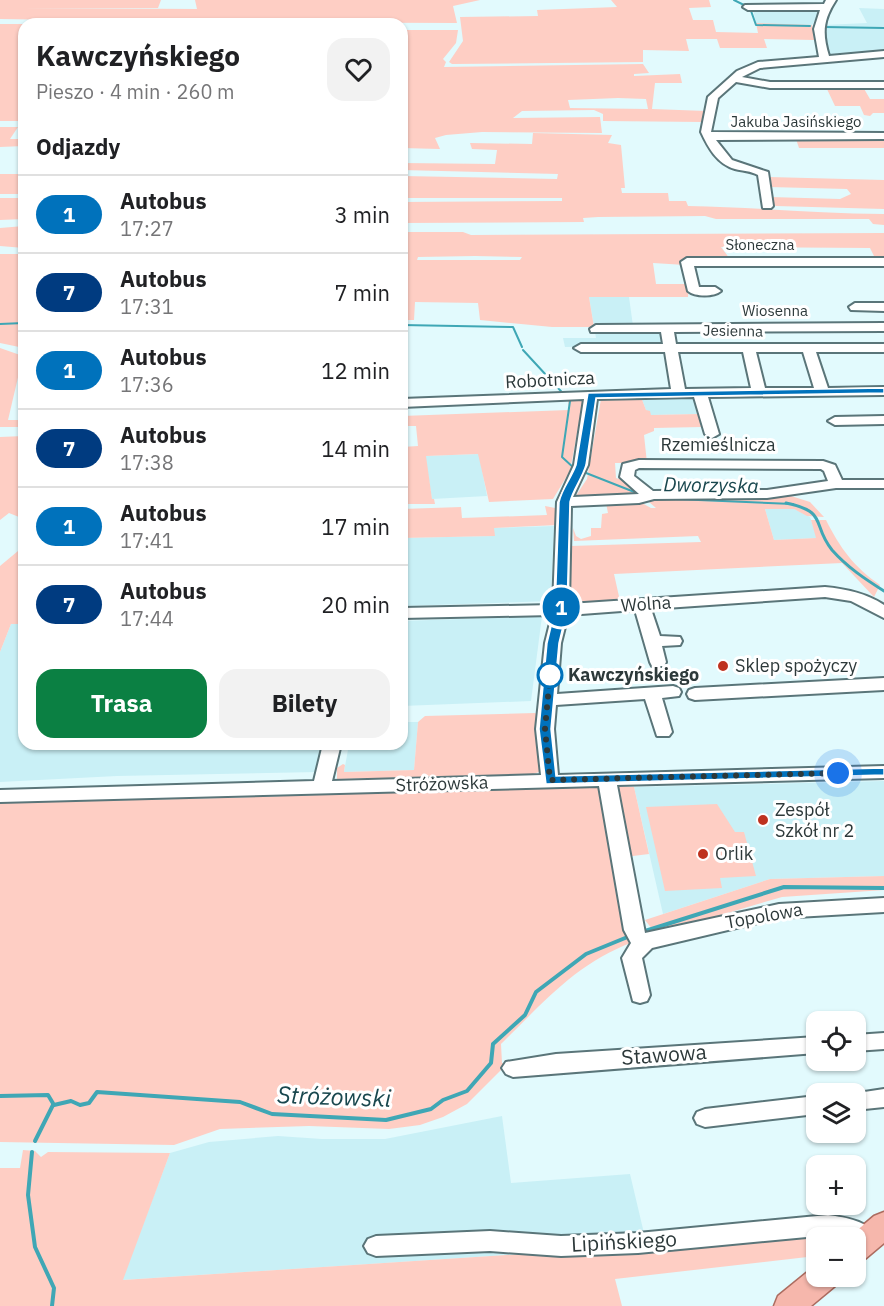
<!DOCTYPE html>
<html lang="pl">
<head>
<meta charset="utf-8">
<style>
  body { margin:0; font-family:"IBM Plex Sans",sans-serif; background:#f2f2f2; color:#202124; height:100vh; display:flex; flex-direction:column; font-size:22px; white-space:nowrap }
  * { box-sizing:border-box; margin:0 }
  p { font-size:20px; color:#757577 }
  .icon { flex:none; width:33px; height:33px; fill:none; stroke:currentColor; stroke-width:2; stroke-linecap:round; stroke-linejoin:round }
  .map { position:relative; flex:1; overflow:hidden }
  .details { position:absolute; left:18px; top:18px; width:390px; height:732px; display:flex; flex-direction:column; background:#fff; border-radius:18px; box-shadow:0 2px 4px #0004 }
  .details>* { flex:none }
  .badge { padding:0 12px; border-radius:20px; font-size:21px; line-height:39px }
  .controls { position:absolute; left:806px; top:1011px; display:grid; gap:12px }
  .controls a { display:grid; place-items:center; width:60px; height:60px; border-radius:12px; background:#fff; box-shadow:0 2px 4px #0004; font-size:30px }
  .you { position:absolute; width:30px; height:30px; margin:-15px; border:4px solid #fff; border-radius:50%; background:#1a73e8; box-shadow:0 0 0 9px #1a73e833 }
  .map>.badge { position:absolute; translate:-50% -50%; box-shadow:0 0 0 3px #fff }
  h2 { padding:0 18px; font-size:22px; line-height:54px }
  .round { display:grid; place-items:center; flex:none; width:63px; height:63px; border-radius:18px; background:#f2f2f2 }
  .headline { display:flex; align-items:center; justify-content:space-between; height:102px; padding:0 18px }
  h1 { font-size:28px; font-weight:800; line-height:45px }
  .primary-button { display:flex; gap:12px; margin-top:auto; padding:12px 18px }
  .primary-button a { flex:1; height:69px; border-radius:18px; background:#0b8043; color:#fff; font-size:24px; font-weight:800; line-height:69px; text-align:center }
  .primary-button a+a { background:#f2f2f2; color:#202124 }
  ul { padding:0; list-style:none }
  li { display:flex; align-items:center; gap:18px; height:78px; padding:0 18px; border-top:2px solid #e0e0e0 }
  li div { flex:1 }
  li b { display:block; font-size:22px }
  li em { font-style:normal }
  li .badge { min-width:66px; font-weight:700; text-align:center }
  .map>svg:first-child { display:block }
  .built { fill:#c9f0f6 }
  .green { fill:#fecec4; fill-rule:evenodd }
  .lines { fill:none; stroke-linecap:round; stroke-linejoin:round }
  .stream-far2 { stroke:#3fa7b5; stroke-width:2 }
  .stream-far1 { stroke:#3fa7b5; stroke-width:3 }
  .stream { stroke:#3fa7b5; stroke-width:4 }
  .minor-casing { stroke:#5a7579; stroke-width:4 }
  .major-casing { stroke:#ac6c60; stroke-width:3 }
  .minor { fill:#fff; fill-rule:evenodd }
  .major { fill:#f6b7ac; fill-rule:evenodd }
  .line { fill:#0072bc; stroke:#fff; stroke-width:1.5 }
  .walk { stroke:#2d393a; stroke-width:6; stroke-dasharray:0 10.8 }
  .poi-dot { fill:#be321f; stroke:#fff; stroke-width:2 }
  .stop-dot { fill:#fff; stroke:#0072bc; stroke-width:3 }
  .labels { text-anchor:middle; stroke-width:6; stroke-linejoin:round; paint-order:stroke }
  .far-street-label { font-size:15px; fill:#2d393a; stroke:#fff }
  .street-label { font-size:18px; fill:#2d393a; stroke:#fff }
  .poi-label { font-size:18px; fill:#2d393a; stroke:#fff; text-anchor:start }
  .stop-label { font-size:18px; font-weight:bold; fill:#2d393a; stroke:#fff; text-anchor:start }
  .water-label { font-size:20px; font-style:italic; fill:#19474e; stroke:#fff }
  .near-street-label { font-size:21px; fill:#2d393a; stroke:#fff }
  .near-water-label { font-size:24px; font-style:italic; fill:#19474e; stroke:#fff }
</style>
</head>
<body>
<div class="map">
<svg width="884" height="1306" viewBox="0 0 884 1306">
  <rect width="100%" height="100%" fill="#e2fafd"/>
  <g class="built">
    <polygon points="859,8 884,9 884,50 829,56 821,35 824,25 867,23"/>
    <polygon points="753,9 821,9 812,25 761,25 756,23"/>
    <polygon points="589,297 629,297 633,326 661,330 663,345 565,347 563,338 596,338"/>
    <polygon points="694,396 698,414 651,415 646,410 641,397"/>
    <polygon points="479,454 487,496 432,499 425,456"/>
    <polygon points="765,509 794,509 810,517 817,538 774,540"/>
    <polygon points="554,526 551,601 402,606 402,538 494,536 494,528"/>
    <polygon points="542,616 531,701 402,706 402,621"/>
    <polygon points="11,624 24,624 24,744 326,744 319,772 117,776 0,782 0,652"/>
    <polygon points="402,722 418,722 414,770 344,772 349,744 402,744"/>
    <polygon points="884,781 884,876 770,879 663,914 634,787"/>
    <polygon points="502,1116 511,1183 630,1174 647,1246 122,1280 170,1153 209,1142 278,1136 322,1139 385,1139"/>
  </g>
  <g class="green">
    <path d="M 0,0 L 480,0 L 453,6 L 457,23 L 143,22 L 142,24 L 66,24 L 68,20 L 0,19 ZM 161,0 L 195,0 L 197,9 L 21,8 L 158,8 Z"/>
    <polygon points="611,0 709,0 711,7 689,8 693,20 713,20 716,32 758,33 756,23 812,25 814,40 764,39 767,48 720,48 717,39 686,39 689,51 643,50 643,62 452,64 449,62 463,41 460,17 538,16 537,10 617,7"/>
    <polygon points="0,24 24,24 24,112 20,116 24,117 24,121 0,121"/>
    <path d="M 402,30 L 458,30 L 456,43 L 443,59 L 446,62 L 444,67 L 643,64 L 649,73 L 634,74 L 634,76 L 680,74 L 682,83 L 655,83 L 652,109 L 706,111 L 702,117 L 703,122 L 603,121 L 603,114 L 594,110 L 522,111 L 513,118 L 600,117 L 602,133 L 482,132 L 446,135 L 435,138 L 440,149 L 402,148 ZM 618,98 L 646,99 L 648,109 L 570,108 L 568,100 Z"/>
    <polygon points="826,87 863,87 870,99 884,99 884,113 873,113 870,116 864,115 860,106 835,106"/>
    <polygon points="0,127 18,127 10,139 24,139 24,146 0,147"/>
    <path d="M 533,133 L 612,135 L 608,143 L 621,145 L 625,188 L 621,188 L 622,193 L 668,193 L 669,201 L 686,201 L 688,206 C 754,207 818,214 884,214 L 884,225 L 873,224 L 869,219 L 716,219 L 705,216 L 598,217 L 583,218 L 584,222 L 402,223 L 402,202 L 562,201 L 562,198 L 402,198 L 402,176 L 557,179 L 558,174 L 402,170 L 402,163 L 495,164 L 497,150 L 472,149 L 470,143 L 532,144 Z"/>
    <polygon points="884,137 884,148 799,148 796,139"/>
    <rect x="0" y="174" width="24" height="20"/>
    <polygon points="769,177 884,180 884,209 776,206 771,204 770,197 840,199 851,194 847,189 769,187"/>
    <polygon points="0,198 24,198 24,219 0,220"/>
    <polygon points="24,226 24,248 0,246 0,228"/>
    <path d="M 402,232 L 463,232 L 471,235 L 884,233 L 884,260 L 876,260 L 870,248 L 721,247 L 730,259 L 685,265 L 653,263 L 656,284 L 689,284 L 688,297 L 589,297 L 594,327 L 552,327 L 480,320 L 478,303 L 415,302 L 414,320 L 402,320 ZM 475,256 L 522,257 L 520,260 L 417,260 L 418,257 Z"/>
    <polygon points="0,254 24,254 24,348 0,343"/>
    <polygon points="0,348 23,356 8,420 24,420 24,427 0,427"/>
    <polygon points="641,397 646,410 650,411 651,415 698,414 701,427 654,428 654,431 644,435 647,463 615,463 616,478 632,483 641,491 635,495 575,497 587,479 601,399"/>
    <polygon points="576,398 583,401 570,471 553,499 489,502 478,454 426,456 432,499 434,499 435,504 402,504 402,447 418,446 416,426 402,426 402,416 569,410 568,400"/>
    <polygon points="24,436 24,519 9,513 0,520 0,437"/>
    <path d="M 791,496 L 810,502 L 824,517 L 807,516 L 794,509 L 765,509 L 774,540 L 816,538 L 811,520 L 826,520 C 840,548 854,567 880,585 L 874,597 L 842,563 L 614,574 L 620,601 L 580,603 L 569,595 L 570,546 L 701,542 L 698,536 L 574,541 L 573,528 L 576,536 L 581,539 L 591,536 L 591,528 L 601,528 L 602,514 L 608,513 L 606,503 L 640,502 L 651,508 L 656,508 L 649,502 L 656,497 Z"/>
    <polygon points="545,506 555,508 558,525 494,528 495,536 402,538 402,509 461,507 462,518 547,515"/>
    <polygon points="24,546 24,624 11,624 0,652 0,566"/>
    <polygon points="535,713 539,716 539,722 535,723 536,728 538,728 543,768 539,772 530,775 337,779 337,768 343,764 345,765 344,772 414,770 418,722 425,716"/>
    <path d="M 599,786 L 625,926 L 633,942 C 575,964 543,1003 501,1044 L 502,1063 L 505,1063 L 504,1067 L 467,1104 L 443,1117 L 420,1125 L 389,1129 L 309,1126 L 220,1129 L 174,1145 L 0,1142 L 0,803 L 223,798 Z"/>
    <polygon points="613,786 634,787 649,854 625,857"/>
    <polygon points="717,804 735,832 744,832 756,876 720,878 722,888 665,891 646,807"/>
    <polygon points="884,876 884,890 782,897 656,934 645,920 770,879"/>
    <polygon points="23,1150 35,1151 41,1157 48,1152 170,1153 123,1280 828,1234 835,1237 816,1238 816,1256 615,1279 622,1306 0,1306 0,1168 20,1168"/>
  </g>
  <g class="lines">
    <g class="stream-far2">
      <polyline points="734,0 750,8 756,25 810,26"/>
      <polyline points="824,27 884,28"/>
      <polyline points="0,324 24,323"/>
      <polyline points="402,325 513,327 522,347"/>
      <polyline points="523,350 570,401 562,457 575,469"/>
      <polyline points="581,471 642,495"/>
      <polyline points="651,498 793,504"/>
    </g>
    <path class="stream-far1" d="M 786,503 C 829,512 811,524 832,550 C 847,567 865,579 884,591"/>
    <g class="stream">
      <polyline points="642,932 784,887 884,888"/>
      <polyline points="0,1096 48,1095 54,1105 71,1101 80,1105 89,1103 97,1092 240,1102 272,1114 386,1120 431,1109 443,1100 467,1091 491,1063 493,1044 525,1015 536,992 586,954 630,936"/>
      <polyline points="35,1141 53,1105"/>
      <polyline points="32,1152 28,1195 35,1247 54,1288 52,1306"/>
    </g>
    <g class="minor-casing">
      <g id="minor">
        <path d="M 826,0 L 836,0 C 823,20 822,33 829,56 L 884,51 L 884,57 L 760,68 L 742,77 L 770,82 L 884,82 L 884,88 L 770,88 L 736,82 L 718,98 L 711,132 L 884,133 L 884,139 L 716,140 L 732,160 L 768,172 L 773,206 L 771,208 L 763,208 L 758,175 C 751,171 743,171 735,169 C 717,164 708,147 701,132 L 708,97 L 737,71 L 758,62 L 819,57 L 814,29 L 820,10 L 748,10 L 743,7 L 745,5 L 824,4 Z"/>
        <path d="M 687,258 L 884,258 L 884,266 L 694,266 L 699,287 L 715,287 L 721,291 C 714,297 695,297 688,291 L 681,262 Z"/>
        <polygon points="855,303 884,303 884,311 851,310 849,307"/>
        <path d="M 884,323 L 884,331 L 674,332 L 676,344 L 884,344 L 884,352 L 816,352 L 828,388 L 884,387 L 884,395 L 708,397 L 719,434 L 712,438 L 705,434 L 694,397 L 597,399 L 588,465 L 573,497 L 639,494 L 620,477 L 623,464 L 639,460 L 823,461 L 835,465 L 842,480 L 884,480 L 884,488 L 836,488 L 767,498 L 654,499 L 639,503 L 571,506 L 569,604 L 825,587 C 846,589 866,593 884,605 L 884,618 L 851,601 L 825,597 L 651,609 L 660,636 L 680,637 L 682,641 L 680,645 L 662,646 L 666,662 L 664,666 L 652,666 L 650,662 L 635,610 L 568,615 L 561,643 L 557,694 L 673,686 L 679,688 L 681,692 L 679,696 L 662,698 L 672,732 L 669,736 L 657,736 L 645,699 L 556,705 L 554,729 L 558,775 L 884,766 L 884,778 L 617,785 L 645,933 L 779,904 L 884,898 L 884,912 L 779,918 L 652,948 L 642,958 L 650,995 L 647,1001 L 640,1003 L 633,1001 L 622,958 L 631,943 L 624,930 L 599,786 L 0,802 L 0,790 L 314,781 L 323,744 L 341,744 L 332,781 L 541,775 L 536,729 L 545,643 L 552,615 L 402,618 L 402,608 L 553,605 L 557,502 L 574,465 L 584,399 L 402,407 L 402,399 L 671,389 L 665,352 L 581,352 L 574,348 L 581,344 L 663,344 L 661,332 L 591,332 L 590,329 L 596,325 ZM 678,352 L 743,352 L 751,388 L 685,389 ZM 756,352 L 803,352 L 814,388 L 765,388 ZM 639,468 L 821,469 L 824,471 L 828,481 L 767,490 L 653,491 L 634,476 L 635,470 Z"/>
        <polygon points="884,416 884,424 835,425 828,421 835,417"/>
        <polygon points="884,678 884,690 695,700 689,698 687,694 689,690 695,688"/>
        <polygon points="884,1033 884,1049 855,1051 855,1035"/>
        <polygon points="816,1037 816,1053 513,1077 506,1074 502,1068 506,1062 556,1054"/>
        <polygon points="884,1089 884,1107 855,1110 855,1094 851,1094"/>
        <polygon points="816,1096 816,1114 705,1127 697,1124 694,1118 697,1112 705,1109"/>
        <path d="M 828,1215 C 847,1218 869,1220 878,1240 L 875,1247 L 867,1250 L 855,1244 L 855,1238 L 828,1235 L 638,1253 L 561,1256 L 490,1251 L 376,1256 L 368,1253 L 364,1246 L 368,1239 L 376,1236 L 490,1231 L 561,1236 L 638,1233 Z"/>
      </g>
    </g>
    <g class="major-casing">
      <g id="major">
        <polygon points="884,1212 884,1243 865,1259 855,1263 855,1238 848,1238 874,1216"/>
        <polygon points="816,1265 816,1276 839,1276 835,1286 811,1306 774,1306 778,1296"/>
      </g>
    </g>
    <use href="#minor" class="minor"/>
    <use href="#major" class="major"/>
  </g>
  <path class="line" d="M 884,388 L 884,393 L 596,398 L 586,465 C 582,479 573,489 570,502 L 567,610 L 559,643 L 551,729 L 556,776 L 884,768 L 884,775 L 546,784 L 539,729 L 547,643 L 555,610 L 559,502 C 562,488 571,479 576,465 L 588,393 Z"/>
  <g class="lines">
    <polyline class="walk" points="550,675 545,729 550,780 838,773"/>
  </g>
  <g class="poi-dot">
    <circle cx="723" cy="666" r="6"/>
    <circle cx="763" cy="820" r="6"/>
    <circle cx="703" cy="854" r="6"/>
  </g>
  <circle class="stop-dot" cx="550" cy="675" r="12"/>
  <g class="labels">
    <g class="far-street-label">
      <text x="796" y="127">Jakuba Jasińskiego</text>
      <text x="760" y="250">Słoneczna</text>
      <text x="775" y="316">Wiosenna</text>
      <text transform="translate(733 331) rotate(1)" y="5">Jesienna</text>
    </g>
    <g class="street-label">
      <text transform="translate(550 380) rotate(-3)" y="6">Robotnicza</text>
      <text x="718" y="451">Rzemieślnicza</text>
      <text transform="translate(646 604) rotate(-4)" y="6">Wolna</text>
      <text transform="translate(442 784) rotate(-2)" y="6">Stróżowska</text>
      <text transform="translate(764 916) rotate(-10)" y="6">Topolowa</text>
    </g>
    <g class="poi-label">
      <text x="735" y="672">Sklep spożyczy</text>
      <text x="775" y="816">Zespół<tspan x="775" dy="21">Szkół nr 2</tspan></text>
      <text x="715" y="860">Orlik</text>
    </g>
    <g class="stop-label">
      <text x="568" y="681">Kawczyńskiego</text>
    </g>
    <g class="water-label">
      <text transform="translate(711 485) rotate(1)" y="7">Dworzyska</text>
    </g>
    <g class="near-street-label">
      <text transform="translate(664 1055) rotate(-4)" y="7">Stawowa</text>
      <text transform="translate(624 1242) rotate(-3)" y="7">Lipińskiego</text>
    </g>
    <g class="near-water-label">
      <text transform="translate(334 1097) rotate(2)" y="8">Stróżowski</text>
    </g>
  </g>
</svg>
<div class="controls">
<a><svg class="icon" aria-label="locate" viewBox="0 0 24 24"><circle cx="12" cy="12" r="6"/><path d="M12 2v4M12 18v4M2 12h4M18 12h4"/></svg></a>
<a><svg class="icon" aria-label="layers" viewBox="0 0 24 24"><path d="M12 4l9 5-9 5-9-5zM3 14l9 5 9-5"/></svg></a>
<a>+</a>
<a>−</a>
</div>
<div class="you" style="left:838px;top:773px"></div>
<b class="badge" style="left:561px;top:607px;background:#0072bc;color:#fff">1</b>
<section class="details">
<div class="headline"><div><h1>Kawczyńskiego</h1><p>Pieszo · 4 min · 260 m</p></div><a class="round"><svg class="icon" aria-label="heart" viewBox="0 0 24 24"><path d="M12 20l-8-8c-3-5 5-10 8-4 3-6 11-1 8 4z"/></svg></a></div>
<h2>Odjazdy</h2>
<ul>
<li><span class="badge" style="background:#0072bc;color:#fff">1</span><div><b>Autobus</b><p>17:27</p></div><em>3 min</em></li>
<li><span class="badge" style="background:#003b80;color:#fff">7</span><div><b>Autobus</b><p>17:31</p></div><em>7 min</em></li>
<li><span class="badge" style="background:#0072bc;color:#fff">1</span><div><b>Autobus</b><p>17:36</p></div><em>12 min</em></li>
<li><span class="badge" style="background:#003b80;color:#fff">7</span><div><b>Autobus</b><p>17:38</p></div><em>14 min</em></li>
<li><span class="badge" style="background:#0072bc;color:#fff">1</span><div><b>Autobus</b><p>17:41</p></div><em>17 min</em></li>
<li><span class="badge" style="background:#003b80;color:#fff">7</span><div><b>Autobus</b><p>17:44</p></div><em>20 min</em></li>
</ul>
<div class="primary-button"><a>Trasa</a><a>Bilety</a></div>
</section>
</div>
</body>
</html>
